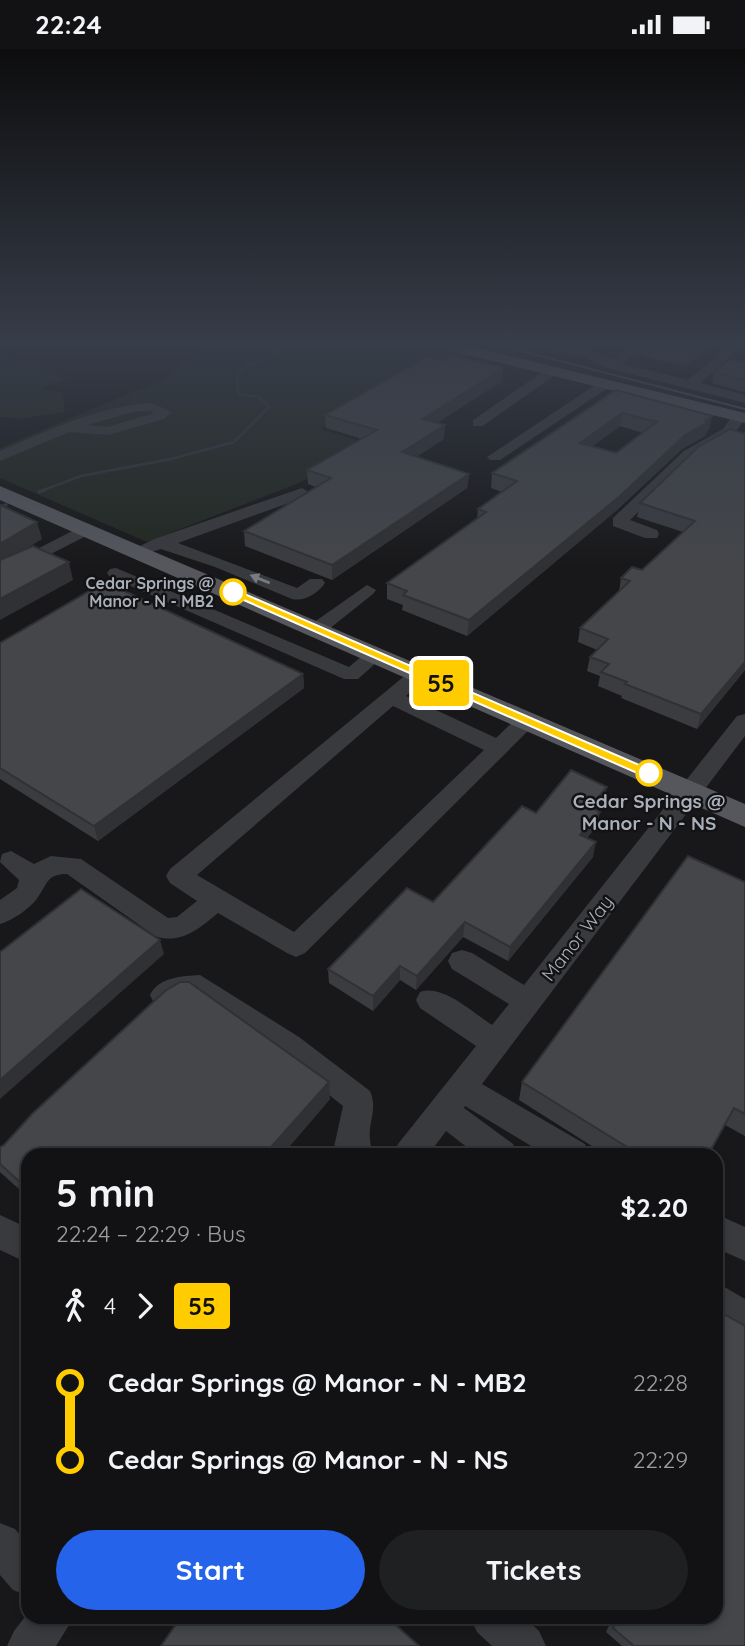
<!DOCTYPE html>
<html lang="en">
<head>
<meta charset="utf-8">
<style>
  body { margin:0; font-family:Quicksand,sans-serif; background:#1f2022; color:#f1f3f6; height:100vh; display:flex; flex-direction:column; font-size:26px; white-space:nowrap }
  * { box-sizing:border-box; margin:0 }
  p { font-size:23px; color:#9c9ea0 }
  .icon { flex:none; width:38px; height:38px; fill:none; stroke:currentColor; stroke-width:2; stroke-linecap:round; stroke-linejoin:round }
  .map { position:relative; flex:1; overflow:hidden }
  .drawer { position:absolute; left:21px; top:1099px; width:702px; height:476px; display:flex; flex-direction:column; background:#121214; border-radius:21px; box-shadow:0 4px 10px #0003,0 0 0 2px #313234 }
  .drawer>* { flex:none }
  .badge { padding:0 14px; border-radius:5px; font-size:24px; line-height:46px }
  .map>.badge { position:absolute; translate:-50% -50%; box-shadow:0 0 0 4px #fff }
  .legs { display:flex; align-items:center; gap:10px; height:77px; padding:0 35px; font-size:23px }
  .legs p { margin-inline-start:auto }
  .head { display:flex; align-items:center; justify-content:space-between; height:119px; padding:0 35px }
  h1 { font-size:38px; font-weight:700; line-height:52px }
  .cta { display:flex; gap:14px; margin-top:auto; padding:14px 35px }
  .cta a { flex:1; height:80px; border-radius:42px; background:#2563eb; color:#fff; font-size:28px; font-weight:700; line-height:80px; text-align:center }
  .cta a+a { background:#1f2022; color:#f1f3f6 }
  ul { padding:0 35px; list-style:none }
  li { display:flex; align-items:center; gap:24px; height:77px; font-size:26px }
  li i { display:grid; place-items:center; width:10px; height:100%; margin:0 9px; background:currentColor }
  li i::after { content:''; width:18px; height:18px; margin:-9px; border:5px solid; border-radius:50%; background:#121214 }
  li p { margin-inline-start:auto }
  li:first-child i { background:linear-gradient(#0000 50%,currentColor 0) }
  li:last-child i { background:linear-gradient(currentColor 50%,#0000 0) }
  .status { display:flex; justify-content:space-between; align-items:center; height:49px; padding:0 35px; background:#121214; direction:ltr }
  .status svg { height:19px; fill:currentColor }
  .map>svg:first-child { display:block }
  .green { fill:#222922 }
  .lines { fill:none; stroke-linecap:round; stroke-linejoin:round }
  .stream-far1 { stroke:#2e373d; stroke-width:2.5 }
  .stream { stroke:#2e373d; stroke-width:3.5 }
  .minor { fill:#393a3e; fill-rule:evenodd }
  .major { fill:#55575d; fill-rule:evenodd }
  .tram { stroke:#4e5055; stroke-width:2 }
  .wall { fill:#3a3c40; fill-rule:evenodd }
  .shaded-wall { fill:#303134 }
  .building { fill:#44464a; stroke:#303134; stroke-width:2; fill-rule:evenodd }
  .oneway { fill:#777b82 }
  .line-1 { fill:#fc0; stroke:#fff; stroke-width:2 }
  .stop-1-dot { fill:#fff; stroke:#fc0; stroke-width:3.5 }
  .labels { text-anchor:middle; stroke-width:5; stroke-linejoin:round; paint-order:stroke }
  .far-stop-label { font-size:16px; font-weight:bold; fill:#aab0b9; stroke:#131315; text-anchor:end }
  .stop-label { font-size:19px; font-weight:bold; fill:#aab0b9; stroke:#131315 }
  .street-label { font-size:19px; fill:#aab0b9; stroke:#131315 }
</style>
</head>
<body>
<div class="status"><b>22:24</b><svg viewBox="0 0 49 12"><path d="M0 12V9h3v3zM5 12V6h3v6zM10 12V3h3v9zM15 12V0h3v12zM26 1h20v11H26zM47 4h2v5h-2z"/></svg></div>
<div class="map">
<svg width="745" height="1597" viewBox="0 0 745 1597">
  <rect width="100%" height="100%" fill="#18181a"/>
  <g class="green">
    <polygon points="205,294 417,294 458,303 321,380 373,396 299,434 147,493 0,429 0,399 168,328"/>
    <polygon points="5,307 66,330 40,340 63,344 65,363 20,370 0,368 0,308"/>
  </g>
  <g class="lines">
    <polyline class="stream-far1" points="41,442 81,427 171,410 234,393 269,358 259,348 239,345 236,327 246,317 279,303 279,294"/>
    <g class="stream">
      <polyline points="39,443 45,441"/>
      <polyline points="0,458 6,456"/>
    </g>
    <g class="minor">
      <path d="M 520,294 C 551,294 583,297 611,311 L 635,294 L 649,294 L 622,315 L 688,331 L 733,294 L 745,294 L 700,334 L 745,346 L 745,354 L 607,319 L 587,309 Z"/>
      <polygon points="550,318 562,321 483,377 473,377 473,371"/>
      <polygon points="603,331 615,334 500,411 490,411 487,408"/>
      <path d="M 152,354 L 172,363 L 164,370 L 108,386 L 69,383 L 0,412 L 0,402 C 49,381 99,357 152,354 ZM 151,362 L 154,364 L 107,378 L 88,376 L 133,363 Z"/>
      <polygon points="739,364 744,365 745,370 733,386 694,408 630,471 657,481 659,485 657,489 645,489 613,477 613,469 684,402 723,380 734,365"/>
      <path d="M 302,439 L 310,444 L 308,447 L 178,494 L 297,539 L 310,530 L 322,530 L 325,534 C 318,544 305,553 292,550 L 215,518 L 161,500 L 139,507 L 130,502 L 154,490 Z"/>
      <polygon points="86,475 94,480 92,484 0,531 0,519"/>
      <polygon points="116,519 349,618 369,601 383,601 386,605 358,630 344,630 110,528 107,524 110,520"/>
      <polygon points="367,536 376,541 373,545 324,584 310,584 307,580 310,576"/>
      <path d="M 420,618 L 430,624 L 406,647 L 496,689 L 519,667 L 527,665 L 538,672 L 305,904 L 296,908 L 287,904 L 218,864 C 199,880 180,896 155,887 L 67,825 C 47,825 48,834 38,848 C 31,859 13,871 0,875 L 0,851 L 17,839 L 19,831 L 0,813 L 2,805 L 11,802 L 34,815 L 51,807 L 81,810 L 168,869 L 177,868 L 197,852 L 170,834 L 166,827 L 170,820 L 413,620 ZM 393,657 L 484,701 L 294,883 L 197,826 Z"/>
      <path d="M 745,665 L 745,687 L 482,1035 L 585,1095 L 590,1106 L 546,1106 L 465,1057 L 464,1059 L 513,1095 L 518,1106 L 477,1106 L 446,1082 L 428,1106 L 393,1106 L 398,1095 L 476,997 L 420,959 L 416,951 L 420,943 C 443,935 473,964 492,976 L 509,955 L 452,920 L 448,912 L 452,904 L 462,901 L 472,904 L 524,936 L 737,667 Z"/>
      <path d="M 200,926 L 299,988 L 370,1042 C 380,1065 362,1078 374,1106 L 338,1106 L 334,1098 L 343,1057 L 279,1006 L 195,949 L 184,949 L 164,958 L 154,954 L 150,946 C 159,928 182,927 200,926 Z"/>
      <polygon points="716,1165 745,1178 745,1212 716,1199"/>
      <polygon points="0,1166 28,1179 28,1214 0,1201"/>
      <polygon points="716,1233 745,1250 745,1289 716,1272"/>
      <polygon points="0,1474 15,1480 28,1495 28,1547 13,1541 0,1526"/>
      <polygon points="28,1564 28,1568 74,1568 56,1597 7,1597 14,1582"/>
      <polygon points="470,1568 524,1568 539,1582 546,1597 492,1597 477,1583"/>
    </g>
    <g class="major">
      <polygon points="430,294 457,294 745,364 745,374 432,297"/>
      <polygon points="0,437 745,755 745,778 0,451"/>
    </g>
    <polyline class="tram" points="491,294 745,360"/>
  </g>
  <g class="wall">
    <polygon points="642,294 719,294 687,316 661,312 640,304"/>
    <polygon points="442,312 503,319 502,332 437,374 444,390 416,408 469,425 467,439 332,531 245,497 244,482 316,438 308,435 307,421 362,390 326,379 325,366"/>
    <polygon points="745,313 745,341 743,343 712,334 714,323"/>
    <path d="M 616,341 L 712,367 L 709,380 L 707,382 L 705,387 L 682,400 L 617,461 L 467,587 L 402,561 L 403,556 L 387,550 L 387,534 L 477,470 L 478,460 L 502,443 L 491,439 L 492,424 ZM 620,377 L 643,384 L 616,404 L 592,397 Z"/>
    <polygon points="699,397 745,621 697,680 621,649 622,647 598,637 600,627 587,622 590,608 597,601 578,593 580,579 619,543 621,529 642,521 683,483 637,468 640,454"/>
    <polygon points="0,594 303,625 304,639 98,792 0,730"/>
    <polygon points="604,752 596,761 597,777 587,789 593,808 508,912 463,888 416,941 400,931 373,962 329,934 328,920 433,853 536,764"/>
    <polygon points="745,833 745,1087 725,1076 709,1106 606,1106 519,1051 522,1033"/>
    <polygon points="330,1050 282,1106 28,1106 28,1154 21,1142 0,1123 0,1098"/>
    <polygon points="613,1568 716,1568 745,1597 622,1597 606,1583"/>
  </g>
  <g class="shaded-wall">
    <polygon points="703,294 719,294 687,316 690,303"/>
    <polygon points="503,319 502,332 422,383 423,370"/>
    <polygon points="622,364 620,377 578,408 580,394"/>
    <polygon points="712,367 709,380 707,382 705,387 682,400 617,461 467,587 469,571 685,386"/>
    <polygon points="445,376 444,390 402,417 402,403"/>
    <polygon points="469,425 467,439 332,531 332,516"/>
    <polygon points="37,473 42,490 0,516 0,495"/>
    <polygon points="69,513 73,531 0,571 0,550"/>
    <polygon points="745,613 745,621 697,680 701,665"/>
    <polygon points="303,625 304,639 98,792 94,777"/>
    <polygon points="607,738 604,752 587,772 590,758"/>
    <polygon points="600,763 597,777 577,800 580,786"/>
    <polygon points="596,793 593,808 508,912 510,898"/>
    <polygon points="465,873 463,888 416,941 417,927"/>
    <polygon points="160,891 164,905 0,1050 0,1031"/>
    <polygon points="400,917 400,931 373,962 373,947"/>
    <polygon points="329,1033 330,1050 282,1106 264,1106"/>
  </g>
  <g class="building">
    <polygon points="651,294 703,294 690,303 664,299"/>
    <polygon points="452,307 503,319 423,370 445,376 402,403 469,425 332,516 244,482 331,429 307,421 377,381 325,366 427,308 442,312"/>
    <polygon points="732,310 745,313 745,331 714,323"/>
    <path d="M 616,341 L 712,367 L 705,372 L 709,373 L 685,386 L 620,447 L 469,571 L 403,546 L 407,542 L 387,534 L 486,463 L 478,460 L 517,432 L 492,424 ZM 622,364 L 657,373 L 616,404 L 580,394 Z"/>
    <polygon points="730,380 745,385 745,613 701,665 625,635 627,633 601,623 609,615 590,608 608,590 580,579 630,532 621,529 632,518 642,521 695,472 640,454 699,397"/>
    <polygon points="0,456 37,473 0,495"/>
    <polygon points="33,497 69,513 0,550 0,511"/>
    <polygon points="105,533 303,625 94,777 0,719 0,594"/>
    <polygon points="571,721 607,738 590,758 600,763 580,786 596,793 510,898 465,873 417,927 400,917 373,947 328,920 407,839 433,853 522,757 536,764"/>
    <polygon points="688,807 745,833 745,1065 734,1059 708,1106 640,1106 522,1033"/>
    <polygon points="81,840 160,891 0,1031 0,903"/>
    <polygon points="180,933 189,933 329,1033 264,1106 28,1106 28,1146 18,1138 22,1135 0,1115 0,1098 4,1096 32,1065 165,942"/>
    <polygon points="716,1251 721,1254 722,1264 745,1277 745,1597 634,1597 613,1579 618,1568 716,1568"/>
    <polygon points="181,1568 387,1568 419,1597 161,1597"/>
  </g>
  <defs><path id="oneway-solid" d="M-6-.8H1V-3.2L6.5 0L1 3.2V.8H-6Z" transform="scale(1.75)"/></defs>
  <use class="oneway" href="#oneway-solid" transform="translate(260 530) rotate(-158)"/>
  <linearGradient id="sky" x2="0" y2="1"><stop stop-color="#0d0d0e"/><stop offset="0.57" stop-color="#373d49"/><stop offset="1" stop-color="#373d49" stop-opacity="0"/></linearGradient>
  <rect width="745" height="517" fill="url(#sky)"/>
  <polygon class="line-1" points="233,540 653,722 655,724 644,727 230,545 230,541"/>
  <g class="stop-1-dot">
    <circle cx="233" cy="543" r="12"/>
    <circle cx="649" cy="724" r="12"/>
  </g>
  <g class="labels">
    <g class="far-stop-label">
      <text x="214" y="540">Cedar Springs @<tspan x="214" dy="18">Manor - N - MB2</tspan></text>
    </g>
    <g class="stop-label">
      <text x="649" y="759">Cedar Springs @<tspan x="649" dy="22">Manor - N - NS</tspan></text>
    </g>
    <g class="street-label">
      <text transform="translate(577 889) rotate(-52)" y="7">Manor Way</text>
    </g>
  </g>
</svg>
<b class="badge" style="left:441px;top:634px;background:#fc0;color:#111">55</b>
<section class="drawer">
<div class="head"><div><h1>5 min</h1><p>22:24 – 22:29 · Bus</p></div><b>$2.20</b></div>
<div class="legs"><svg class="icon" aria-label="walk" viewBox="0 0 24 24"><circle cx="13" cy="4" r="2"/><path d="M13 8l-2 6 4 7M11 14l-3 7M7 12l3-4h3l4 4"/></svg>4<svg class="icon" aria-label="forward" viewBox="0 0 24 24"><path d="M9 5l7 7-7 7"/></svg><b class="badge" style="background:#fc0;color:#111">55</b></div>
<ul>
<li><i style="color:#fc0"></i><b>Cedar Springs @ Manor - N - MB2</b><p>22:28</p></li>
<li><i style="color:#fc0"></i><b>Cedar Springs @ Manor - N - NS</b><p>22:29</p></li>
</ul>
<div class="cta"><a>Start</a><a>Tickets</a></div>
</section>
</div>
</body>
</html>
